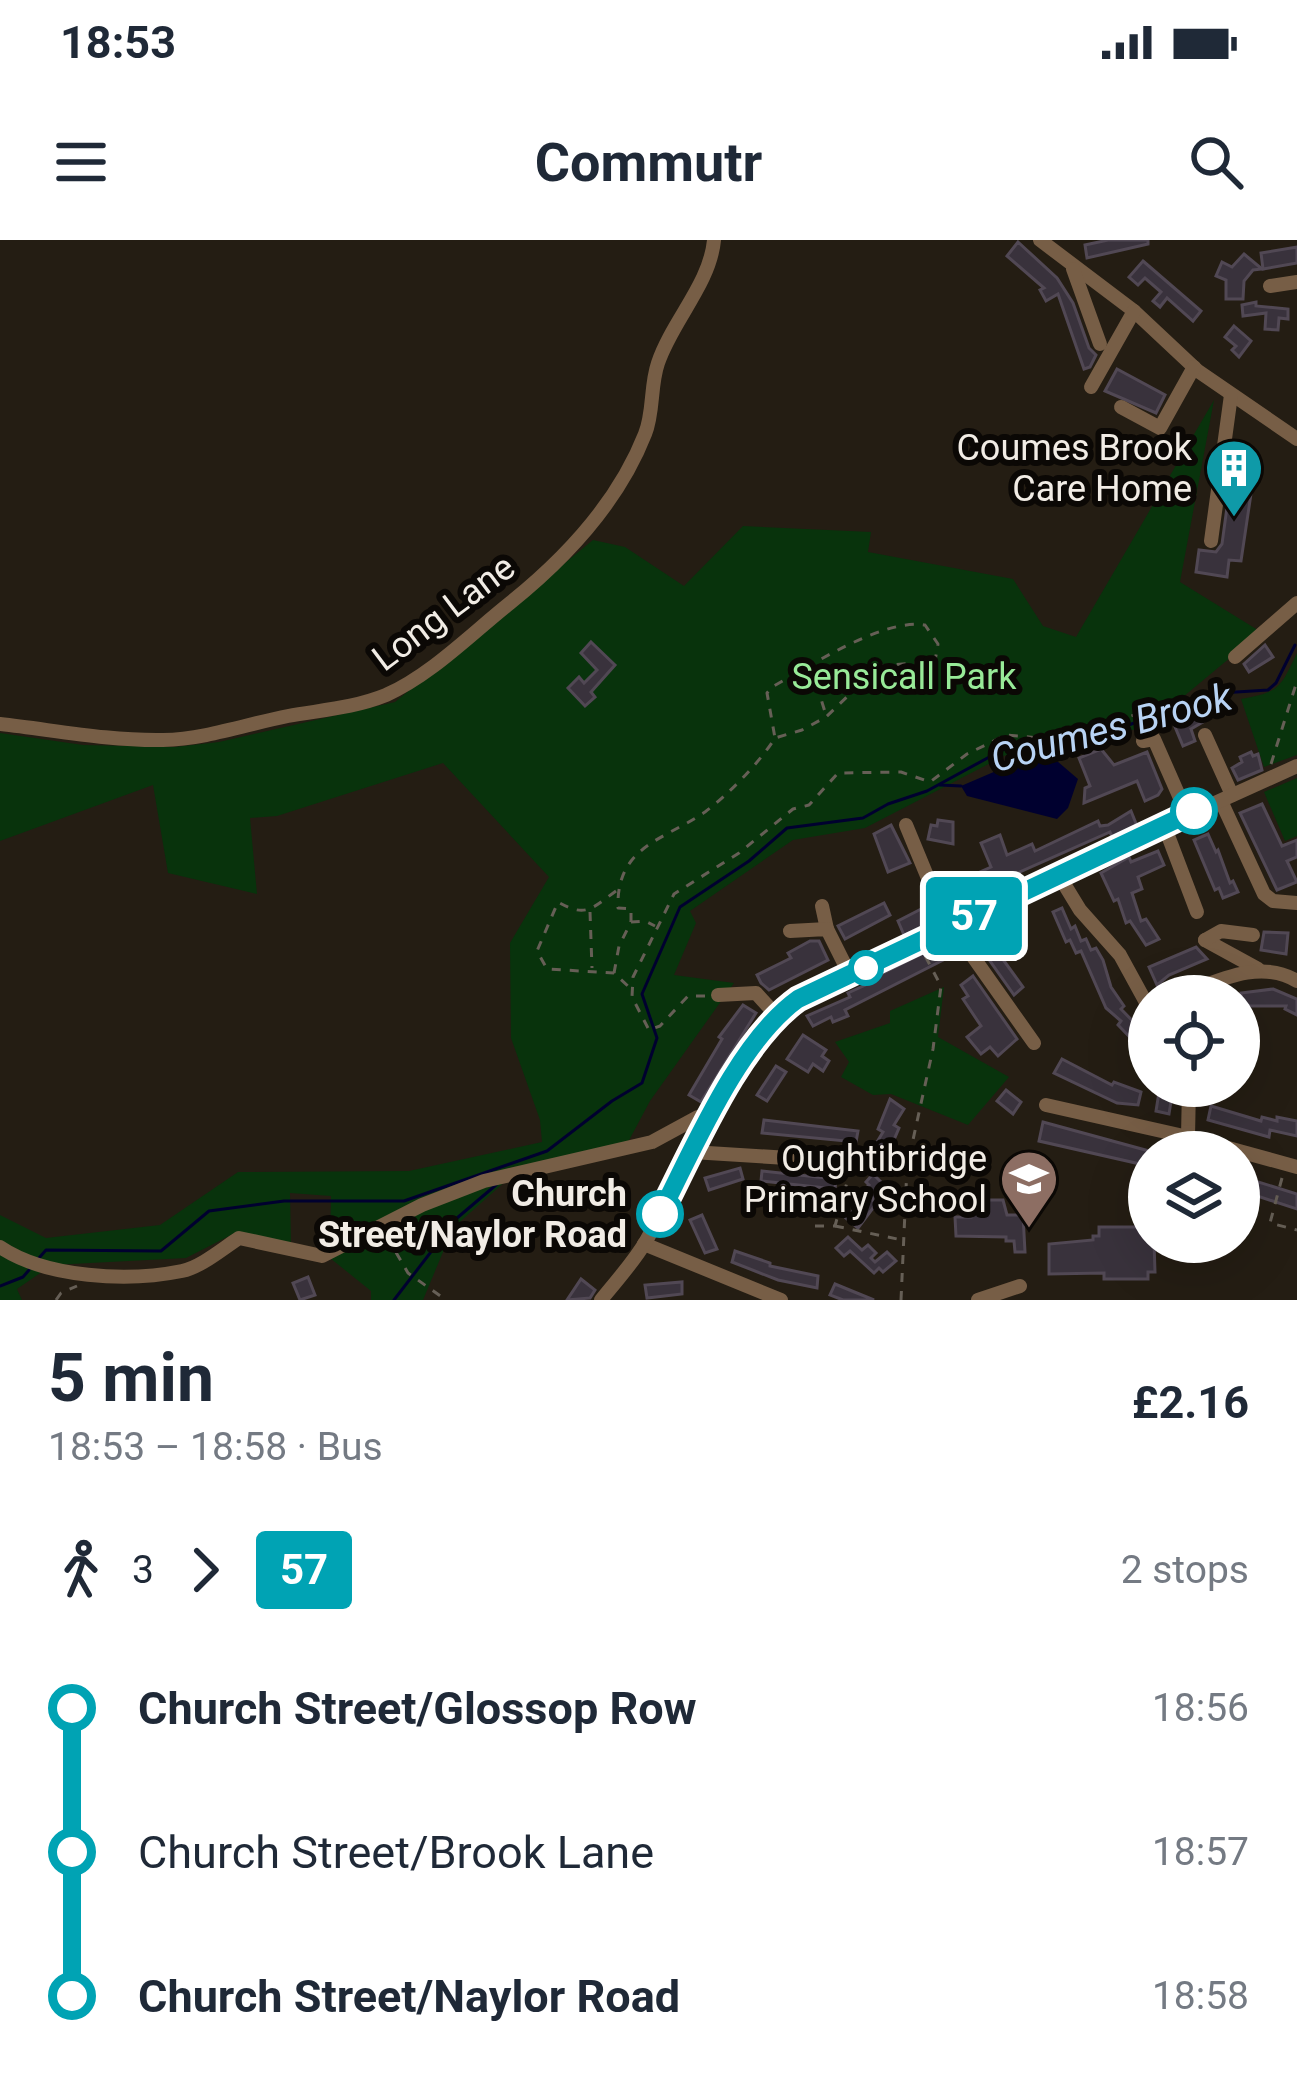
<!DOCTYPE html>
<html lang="en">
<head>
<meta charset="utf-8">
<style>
  body { margin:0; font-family:Roboto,sans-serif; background:#f2f2f3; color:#1f2937; height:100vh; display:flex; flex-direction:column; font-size:45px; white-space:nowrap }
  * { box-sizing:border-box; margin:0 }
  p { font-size:39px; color:#747a83 }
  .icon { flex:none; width:66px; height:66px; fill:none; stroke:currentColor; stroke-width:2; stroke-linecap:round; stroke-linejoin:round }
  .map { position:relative; height:1060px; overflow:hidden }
  .panel { display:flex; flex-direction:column; background:#fff; flex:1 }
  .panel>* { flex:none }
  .badge { padding:0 24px; border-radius:9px; font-size:42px; line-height:78px }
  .controls { position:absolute; left:1128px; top:735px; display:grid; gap:24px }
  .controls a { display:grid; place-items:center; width:132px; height:132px; border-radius:50%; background:#fff; box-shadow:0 12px 48px #0002; font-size:60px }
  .map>.badge { position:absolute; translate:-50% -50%; box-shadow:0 0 0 6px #fff }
  .legs { display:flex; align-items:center; gap:18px; height:132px; padding:0 48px; font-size:39px }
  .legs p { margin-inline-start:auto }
  .summary { display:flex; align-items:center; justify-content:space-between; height:204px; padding:0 48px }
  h1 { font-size:66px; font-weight:700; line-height:90px }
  ul { padding:0 48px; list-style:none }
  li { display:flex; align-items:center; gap:42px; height:144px; font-size:45px }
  li i { display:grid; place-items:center; width:18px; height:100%; margin:0 15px; background:currentColor }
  li i::after { content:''; width:30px; height:30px; margin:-15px; border:9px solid; border-radius:50%; background:#fff }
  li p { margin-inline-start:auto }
  li:first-child i { background:linear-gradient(#0000 50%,currentColor 0) }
  li:last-child i { background:linear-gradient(currentColor 50%,#0000 0) }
  .status { display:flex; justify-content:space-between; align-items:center; height:84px; padding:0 60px; background:#fff; direction:ltr }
  .status svg { height:33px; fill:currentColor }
  header { display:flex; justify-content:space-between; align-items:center; height:156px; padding:0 48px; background:#fff; font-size:54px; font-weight:700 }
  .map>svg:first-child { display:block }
  .green { fill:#08330c }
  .water { fill:#00002f }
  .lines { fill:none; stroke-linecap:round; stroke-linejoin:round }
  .stream { stroke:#00002f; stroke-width:3 }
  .building { fill:#39323c; stroke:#514854; stroke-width:3 }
  .path { stroke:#665f56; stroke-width:3; stroke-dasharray:9 9; stroke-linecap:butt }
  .minor { stroke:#775e46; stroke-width:14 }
  .line-1-casing { stroke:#fff; stroke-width:27 }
  .line-1 { stroke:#00a3b4; stroke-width:18 }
  .stop-1-dot { fill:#fff; stroke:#00a3b4; stroke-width:6 }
  .labels { text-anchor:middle; stroke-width:12; stroke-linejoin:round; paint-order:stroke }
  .poi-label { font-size:36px; fill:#f1ece5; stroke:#0b0805; text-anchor:end }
  .street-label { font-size:36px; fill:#f1ece5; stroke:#0b0805 }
  .park-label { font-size:36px; fill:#98ea98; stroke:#0b0805 }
  .stop-label { font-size:36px; font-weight:bold; fill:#f1ece5; stroke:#0b0805; text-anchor:end }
  .water-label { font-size:39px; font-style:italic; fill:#b8d3f4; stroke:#0b0805 }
</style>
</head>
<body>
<div class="status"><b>18:53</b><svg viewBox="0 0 49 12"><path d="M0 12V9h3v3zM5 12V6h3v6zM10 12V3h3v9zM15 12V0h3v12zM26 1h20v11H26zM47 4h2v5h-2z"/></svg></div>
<header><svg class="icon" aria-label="menu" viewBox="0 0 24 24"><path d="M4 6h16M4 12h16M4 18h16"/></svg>Commutr<svg class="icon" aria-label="search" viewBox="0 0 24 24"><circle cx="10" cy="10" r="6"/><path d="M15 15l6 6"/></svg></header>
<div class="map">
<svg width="1297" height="1060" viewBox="0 0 1297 1060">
  <rect width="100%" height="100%" fill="#241d13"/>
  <g class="green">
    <path d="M 1214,160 L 1180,342 L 1261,392 L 1147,487 L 1103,496 L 1077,512 L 1006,515 L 865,588 L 793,600 L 690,671 L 696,683 L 674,735 L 734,743 L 650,861 L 626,906 C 514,918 431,960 330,1006 L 331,956 L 290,953 L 291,1003 L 237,992 L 186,1018 L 52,1025 L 17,1049 L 22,1060 L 0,1060 L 0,975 L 46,998 L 160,985 L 238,932 L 409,931 L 542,902 L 540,880 L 511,798 L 510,703 L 549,637 L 443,523 L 277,576 L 250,578 L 257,654 L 168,633 L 153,545 L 0,601 L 0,493 L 83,505 L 175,507 L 219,502 L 395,462 L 593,300 L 625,307 L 684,346 L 743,286 L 871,292 L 868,312 L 1013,339 L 1043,386 L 1076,397 Z"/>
    <path d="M 1297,413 L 1297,515 L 1264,527 L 1241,459 C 1280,452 1280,448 1297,413 Z"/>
    <polygon points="1297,538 1297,596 1285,601 1264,552"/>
    <polygon points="944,747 938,797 1009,837 968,885 891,854 873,855 841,837 849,822 835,802 890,783 890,771"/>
    <polygon points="508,939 453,988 423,1060 371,1060 371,1051 330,1018 428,967"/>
  </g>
  <polygon class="water" points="1024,519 1057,521 1078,539 1068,568 1057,579 967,556 961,546"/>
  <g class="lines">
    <g class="stream">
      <polyline points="940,545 961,546"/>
      <polyline points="39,1018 46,1010 161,1011 209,971 284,961 404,961 547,911 612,861 642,843 657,798 642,754 680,667 749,621 787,588 863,578 888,564 927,551 1004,509 1062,508 1221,453 1268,450 1276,443 1295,405"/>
      <polyline points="0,1046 23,1037 29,1030"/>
      <polyline points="394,1060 457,978 496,945"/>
    </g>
  </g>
  <g class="building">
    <polygon points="1108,0 1148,0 1148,4 1087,18 1085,5"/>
    <polygon points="1018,2 1057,38 1073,63 1089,108 1096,115 1090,127 1084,129 1058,54 1046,61 1040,50 1044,48 1007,16"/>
    <polygon points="1297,7 1297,23 1263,29 1261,13"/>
    <polygon points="1244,14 1262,29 1253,30 1244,41 1243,59 1226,59 1226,40 1216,36 1222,22 1232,27"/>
    <polygon points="1143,21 1201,71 1193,81 1167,58 1160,67 1153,61 1161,52 1145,38 1138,45 1129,37"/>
    <polygon points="1256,62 1256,66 1288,69 1288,79 1279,78 1278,90 1265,89 1266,73 1243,76 1242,65"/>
    <polygon points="1234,86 1251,101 1239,117 1232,110 1236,106 1225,97"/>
    <polygon points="1117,129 1165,155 1156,173 1105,151"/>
    <polygon points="1230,245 1252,247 1241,321 1229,320 1227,337 1196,332 1199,310 1216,312 1222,304"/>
    <polygon points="591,402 615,425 591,452 595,457 585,466 568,448 579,437 584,443 597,430 581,413"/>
    <polygon points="1265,405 1273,417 1249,432 1244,424"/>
    <polygon points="1210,468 1213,476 1191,489 1195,501 1183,506 1173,482"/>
    <polygon points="1101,509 1114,525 1147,512 1162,549 1158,555 1145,561 1137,541 1084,563 1085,548 1090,546 1079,518"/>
    <polygon points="1251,512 1253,516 1258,514 1262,530 1238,540 1232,528 1242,522 1240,517"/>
    <polygon points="1262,564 1282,606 1297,600 1297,617 1287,621 1297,642 1277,650 1240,573"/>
    <polygon points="1131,571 1137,586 1112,597 1110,592 950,663 944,648 991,627 981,603 1000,595 1007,615 1032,604 1035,611 1098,581 1100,586 1108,585"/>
    <polygon points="938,580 953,582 953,604 928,599 931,585 937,586"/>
    <polygon points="891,585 910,623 888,632 874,594"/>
    <polygon points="1208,594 1216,612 1218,610 1230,643 1233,641 1238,652 1223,658 1219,648 1215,650 1194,600"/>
    <polygon points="1158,611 1164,625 1138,637 1142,649 1132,653 1141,681 1146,679 1159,699 1146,705 1130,681 1126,683 1118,659 1114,661 1101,633 1129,617 1131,622"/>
    <polygon points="884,663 890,675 845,699 838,686"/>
    <polygon points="927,666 934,681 904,695 898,681"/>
    <polygon points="1062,668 1071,689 1075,686 1081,701 1086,699 1091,710 1096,708 1103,720 1111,747 1124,766 1121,769 1149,798 1149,817 1118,785 1121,781 1106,768 1081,711 1076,713 1070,700 1066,702 1053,672"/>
    <polygon points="1264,692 1288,693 1286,714 1261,710"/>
    <polygon points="810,701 819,701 828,720 769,750 761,743 757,735 791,718 788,713"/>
    <polygon points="948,701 957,713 845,770 848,776 833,782 831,777 813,786 807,776 850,757 848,753 872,742 871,739"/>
    <polygon points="1196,707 1207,719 1169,735 1157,745 1149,727"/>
    <polygon points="999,714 1023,747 1014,755 990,721"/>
    <polygon points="973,736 1017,799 998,816 990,807 981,814 967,797 981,786 963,759 968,756 961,745"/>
    <polygon points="1273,749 1297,759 1297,775 1285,769 1286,766 1243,766 1241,753"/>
    <polygon points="743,765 756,773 701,862 689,855 722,799 719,797"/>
    <polygon points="803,795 826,810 822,816 829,821 823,831 813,824 808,832 787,819"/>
    <polygon points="1062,819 1112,845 1114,842 1141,852 1138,865 1117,863 1054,833"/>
    <polygon points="776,826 786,832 767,861 757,855"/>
    <polygon points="1160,846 1173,849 1169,874 1156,871"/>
    <polygon points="1006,850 1021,862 1013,874 997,861"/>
    <polygon points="890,859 904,869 894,885 899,888 887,916 874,907 883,892 878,889"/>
    <polygon points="1211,866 1261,881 1262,877 1277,881 1277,877 1297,881 1297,896 1270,890 1269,897 1208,880"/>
    <polygon points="764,880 858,891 856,902 762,893"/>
    <polygon points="1043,882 1149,911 1149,926 1039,901"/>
    <polygon points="740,928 743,939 709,950 705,938"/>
    <polygon points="762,931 836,939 835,949 761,941"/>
    <polygon points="873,934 885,946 872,959 876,964 858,988 846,978 859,964 855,960 869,945 866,942"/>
    <polygon points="1239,936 1297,954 1297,969 1239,950"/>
    <polygon points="971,960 1003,960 1007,975 1023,975 1025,1012 1015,1012 1014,1001 1006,1001 1006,997 956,996 955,977 971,977"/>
    <polygon points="702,975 717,1009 705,1013 690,980"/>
    <polygon points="1099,987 1144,987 1144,995 1154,1002 1155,1032 1148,1032 1148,1039 1104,1039 1104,1033 1049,1034 1049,1004 1093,1000 1093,996 1099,996"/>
    <polygon points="848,997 862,1010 868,1005 876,1013 871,1018 875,1022 887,1012 896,1021 883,1032 879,1028 874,1033 850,1011 844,1016 836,1008"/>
    <polygon points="735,1011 770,1023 770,1026 818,1036 817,1048 778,1040 732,1022"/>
    <polygon points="308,1037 315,1055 300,1060 293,1043"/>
    <polygon points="581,1039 595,1050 590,1058 567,1060"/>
    <polygon points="682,1042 682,1054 647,1058 645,1045"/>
    <polygon points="835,1044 852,1051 874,1060 843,1060 830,1055"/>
  </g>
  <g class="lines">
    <g class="path">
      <polyline points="811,427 826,475"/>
      <polyline points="1271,524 1297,441"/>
      <path d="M 616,651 C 591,669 586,678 558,662 L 537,711 L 547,729 L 614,733 L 630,748"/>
      <polyline points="590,672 592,728"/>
      <path d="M 631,682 L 631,669 L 618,668 C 616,606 664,600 705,572 C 728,555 760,522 775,498 L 767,453 L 772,447 C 810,426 883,378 925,385 L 938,404 L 935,421 L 879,426 L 826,477 L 802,490 L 775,498"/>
      <polyline points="614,733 619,706 631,682 645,681 655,686"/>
      <polyline points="705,756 688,756 660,786 649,790 632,757 633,737 674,654 739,613 793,569 809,565 838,533 901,532 930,542 967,514 1006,495 1051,499 1138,474 1142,488"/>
      <polyline points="867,923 905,927"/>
      <polyline points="1282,938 1270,983 1297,990"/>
      <polyline points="815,986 835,986 849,935"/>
      <polyline points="835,986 902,1000"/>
      <polyline points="387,997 408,1033 446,1060"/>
      <polyline points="56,1060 61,1053 77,1046"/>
      <polyline points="901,1060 907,927 933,809 941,746 922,710"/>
    </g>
    <g class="minor">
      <polyline points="1040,0 1134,71 1198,131 1297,199"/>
      <polyline points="1073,29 1100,104"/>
      <polyline points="1270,46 1297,42"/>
      <polyline points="1091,147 1134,71"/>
      <polyline points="1121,167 1160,188 1194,127"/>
      <polyline points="1211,301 1231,155"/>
      <polyline points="1235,417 1297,363"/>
      <path d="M 0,484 C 54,490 109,501 163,500 C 206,499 247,484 288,476 C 321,470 354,468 386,455 C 431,435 471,394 510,363 C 566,318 618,263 645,194 C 654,172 650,146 658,123 C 672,81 710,44 714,0"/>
      <polyline points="1205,495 1232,555"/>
      <polyline points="1143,501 1154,499 1187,574"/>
      <polyline points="1221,561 1264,654 1273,661 1297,663"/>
      <polyline points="906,585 949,689"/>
      <polyline points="1164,585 1197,672"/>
      <polyline points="1058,634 1080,670 1120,715 1149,768"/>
      <polyline points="822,666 827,689"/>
      <polyline points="952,687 1034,803"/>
      <polyline points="790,691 827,689 850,735"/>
      <polyline points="1205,700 1258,729"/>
      <polyline points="1205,700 1221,691 1253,695"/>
      <polyline points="718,755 756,753 776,775"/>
      <path d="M 1177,756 C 1216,742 1259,718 1297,741"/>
      <polyline points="1046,865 1188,897 1297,927"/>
      <polyline points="1188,897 1189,846"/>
      <polyline points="692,912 852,922"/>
      <polyline points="644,1004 781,1060"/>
      <path d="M 0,1007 C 46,1038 128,1042 182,1031 C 201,1027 222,1009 239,998 L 322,1016 L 422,965 L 484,941 L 652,902 L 698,877 L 708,878"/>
      <path d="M 601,1060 C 616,1041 634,1022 646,1001 C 688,929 730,807 798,759 L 1058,634 L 1297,526"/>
      <polyline points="978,1060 1020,1046"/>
    </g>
  </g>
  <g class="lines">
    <g class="line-1-casing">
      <path id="line-1" d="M 660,974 C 694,908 738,802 798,759 L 1194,571"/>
    </g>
    <use href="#line-1" class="line-1"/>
  </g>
  <defs>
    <g id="building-pin" transform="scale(3)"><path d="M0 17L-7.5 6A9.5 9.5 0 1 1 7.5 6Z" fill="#0f9aa8" stroke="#0b0805"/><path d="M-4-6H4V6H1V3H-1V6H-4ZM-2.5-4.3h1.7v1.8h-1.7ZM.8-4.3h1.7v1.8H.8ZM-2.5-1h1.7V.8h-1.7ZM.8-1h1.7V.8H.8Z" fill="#fff"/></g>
    <g id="school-pin" transform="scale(3)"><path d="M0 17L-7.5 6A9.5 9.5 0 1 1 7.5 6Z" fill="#8d6e63" stroke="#0b0805"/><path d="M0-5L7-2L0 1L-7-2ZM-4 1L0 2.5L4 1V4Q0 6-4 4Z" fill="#fff"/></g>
  </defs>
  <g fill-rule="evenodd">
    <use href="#building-pin" x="1234" y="228"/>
    <use href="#school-pin" x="1029" y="939"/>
  </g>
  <g class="stop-1-dot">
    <circle cx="1194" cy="571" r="21"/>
    <circle cx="866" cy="728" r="15"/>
    <circle cx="660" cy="974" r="21"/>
  </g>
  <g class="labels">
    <g class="poi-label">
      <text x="1192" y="220">Coumes Brook<tspan x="1192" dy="41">Care Home</tspan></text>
      <text x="987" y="931">Oughtibridge<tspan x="987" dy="41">Primary School</tspan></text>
    </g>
    <g class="street-label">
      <text transform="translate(443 372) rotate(-37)" y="13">Long Lane</text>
    </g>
    <g class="park-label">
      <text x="904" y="449">Sensicall Park</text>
    </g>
    <g class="stop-label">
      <text x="627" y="966">Church<tspan x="627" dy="41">Street/Naylor Road</tspan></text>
    </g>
    <g class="water-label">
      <text transform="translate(1111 487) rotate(-15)" y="14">Coumes Brook</text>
    </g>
  </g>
</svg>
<div class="controls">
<a><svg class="icon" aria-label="locate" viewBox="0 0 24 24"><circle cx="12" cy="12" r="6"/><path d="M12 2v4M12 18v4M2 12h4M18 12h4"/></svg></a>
<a><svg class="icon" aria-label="layers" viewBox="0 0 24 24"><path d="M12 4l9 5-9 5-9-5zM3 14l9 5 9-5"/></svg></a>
</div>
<b class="badge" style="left:974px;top:676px;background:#00a3b4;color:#fff">57</b>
</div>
<section class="panel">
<div class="summary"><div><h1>5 min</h1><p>18:53 – 18:58 · Bus</p></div><b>£2.16</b></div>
<div class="legs"><svg class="icon" aria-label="walk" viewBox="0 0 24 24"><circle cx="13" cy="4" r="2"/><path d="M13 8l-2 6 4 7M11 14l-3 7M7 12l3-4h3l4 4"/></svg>3<svg class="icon" aria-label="forward" viewBox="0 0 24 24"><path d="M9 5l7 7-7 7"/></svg><b class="badge" style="background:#00a3b4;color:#fff">57</b><p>2 stops</p></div>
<ul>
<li><i style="color:#00a3b4"></i><b>Church Street/Glossop Row</b><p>18:56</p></li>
<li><i style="color:#00a3b4"></i><span>Church Street/Brook Lane</span><p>18:57</p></li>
<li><i style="color:#00a3b4"></i><b>Church Street/Naylor Road</b><p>18:58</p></li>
</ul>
</section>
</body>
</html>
